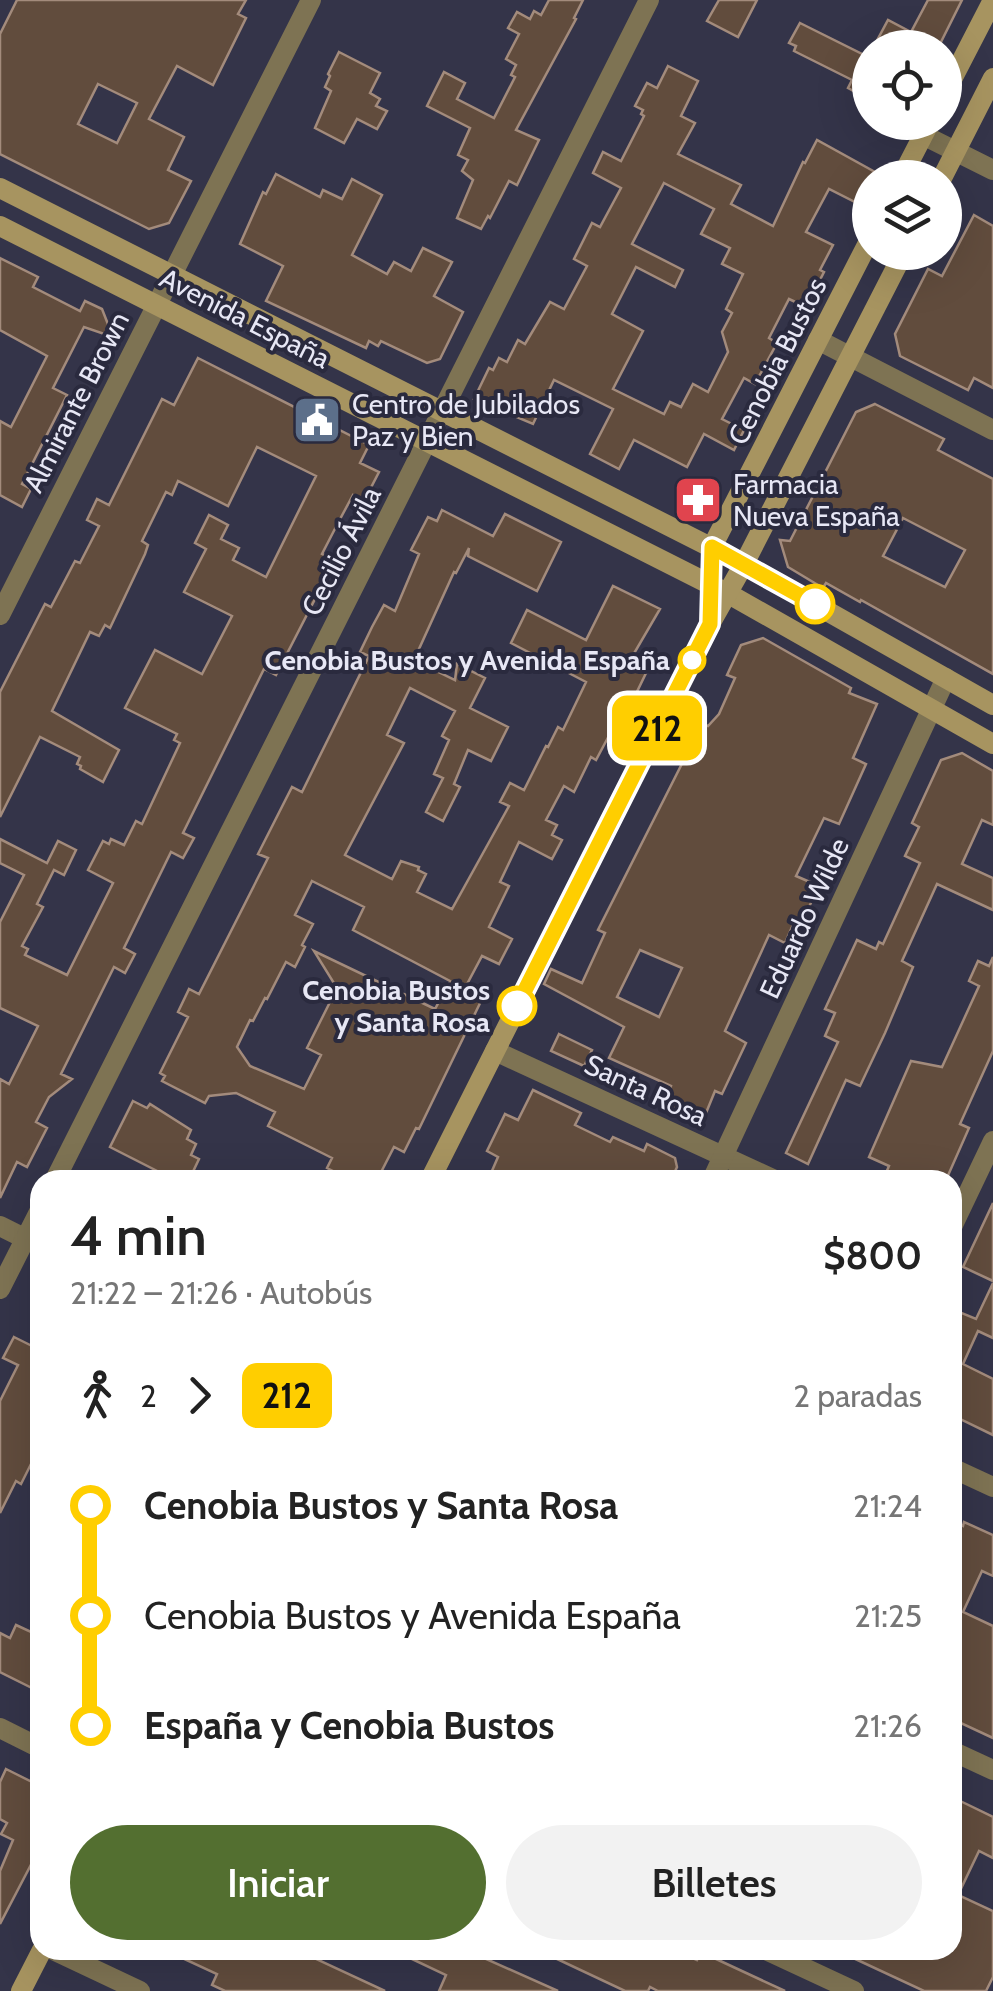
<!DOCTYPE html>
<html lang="es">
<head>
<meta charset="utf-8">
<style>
  body { margin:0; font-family:Cabin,sans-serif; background:#f2f2f2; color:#222; height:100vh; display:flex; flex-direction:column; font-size:38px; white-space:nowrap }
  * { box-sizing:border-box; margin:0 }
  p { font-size:32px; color:#767676 }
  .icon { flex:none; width:55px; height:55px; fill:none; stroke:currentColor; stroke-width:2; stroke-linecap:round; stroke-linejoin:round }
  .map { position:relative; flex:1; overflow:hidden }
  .details { position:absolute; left:30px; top:1170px; width:932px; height:790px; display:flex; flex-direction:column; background:#fff; border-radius:30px; box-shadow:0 10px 40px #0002 }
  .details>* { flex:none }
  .badge { padding:0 20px; border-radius:15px; font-size:35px; line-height:65px }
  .fabs { position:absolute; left:852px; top:30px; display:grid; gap:20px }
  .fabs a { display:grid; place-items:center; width:110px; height:110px; border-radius:50%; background:#fff; box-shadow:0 10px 40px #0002; font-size:50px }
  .map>.badge { position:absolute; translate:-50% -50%; box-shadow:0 0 0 5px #fff }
  .legs { display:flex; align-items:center; gap:15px; height:110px; padding:0 40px; font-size:32px }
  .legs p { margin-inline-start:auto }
  .headline { display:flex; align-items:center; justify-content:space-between; height:170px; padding:0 40px }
  h1 { font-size:55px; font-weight:600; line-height:75px }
  .action { display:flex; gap:20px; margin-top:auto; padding:20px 40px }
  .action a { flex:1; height:115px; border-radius:60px; background:#536f30; color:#fff; font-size:40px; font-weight:600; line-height:115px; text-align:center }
  .action a+a { background:#f2f2f2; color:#222 }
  ul { padding:0 40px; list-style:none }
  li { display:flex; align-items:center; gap:35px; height:110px; font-size:38px }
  li i { display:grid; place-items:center; width:15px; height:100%; margin:0 12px; background:currentColor }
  li i::after { content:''; width:25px; height:25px; margin:-12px; border:8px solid; border-radius:50%; background:#fff }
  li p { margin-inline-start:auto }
  li:first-child i { background:linear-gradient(#0000 50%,currentColor 0) }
  li:last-child i { background:linear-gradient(currentColor 50%,#0000 0) }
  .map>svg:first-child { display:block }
  .building { fill:#614c3d; stroke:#a38b7c; stroke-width:2.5; fill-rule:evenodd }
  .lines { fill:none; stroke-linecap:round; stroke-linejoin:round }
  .street { stroke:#7e7353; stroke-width:20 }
  .secondary { stroke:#a79460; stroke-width:20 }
  .line-1-casing { stroke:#fff; stroke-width:22 }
  .line-1 { stroke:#ffce00; stroke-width:15 }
  .stop-1-dot { fill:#fff; stroke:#ffce00; stroke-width:5 }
  .labels { text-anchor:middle; stroke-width:8; stroke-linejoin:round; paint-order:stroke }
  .street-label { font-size:28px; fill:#e7e7f5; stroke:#2a2a3e }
  .poi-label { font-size:28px; fill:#e7e7f5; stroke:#2a2a3e; text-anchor:start }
  .stop-label { font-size:28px; font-weight:bold; fill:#e7e7f5; stroke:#2a2a3e; text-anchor:end }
</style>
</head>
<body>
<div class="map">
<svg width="993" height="1991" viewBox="0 0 993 1991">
  <rect width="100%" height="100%" fill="#343449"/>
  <g class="building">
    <path d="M 17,0 L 246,0 L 238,14 L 246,18 L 213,85 L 177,66 L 149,119 L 184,137 L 168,170 L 191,181 L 169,223 L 149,229 L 0,154 L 0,34 ZM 98,84 L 137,103 L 117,143 L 78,124 Z"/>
    <polygon points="549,0 583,0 574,18 576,19 516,130 539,140 517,185 509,181 490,218 488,216 481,229 457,218 473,180 462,171 468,160 458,155 470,128 427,106 444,72 465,83 457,99 494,118 515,77 511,75 516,65 506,59 519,34 508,28 517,12 530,19 534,11 541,15"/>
    <polygon points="719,0 757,0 738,37 707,21"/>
    <polygon points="928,0 962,0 939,46 943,48 873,48 888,20 911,32"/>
    <polygon points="800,23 870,58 866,75 870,77 870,100 848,88 852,80 794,51 796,46 789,43"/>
    <polygon points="339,52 380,73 370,93 380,99 376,106 387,111 377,129 357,119 344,143 315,128 331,91 325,87 330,76 328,74"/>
    <path d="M 668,66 L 698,81 L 681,116 L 695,123 L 678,154 L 741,185 L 731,204 L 773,226 L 803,162 L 805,163 L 817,140 L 875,172 L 859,204 L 829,189 L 806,232 L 833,245 L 820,270 L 824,272 L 806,307 L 789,299 L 769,338 L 777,343 L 755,384 L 744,378 L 722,419 L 744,430 L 734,450 L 704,434 L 687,467 L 634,440 L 619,469 L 590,454 L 613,409 L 554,380 L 533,424 L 474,399 L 489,368 L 493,370 L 499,358 L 507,362 L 518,340 L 525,344 L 550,302 L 564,309 L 587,266 L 574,259 L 592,223 L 600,227 L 621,188 L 593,173 L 603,152 L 621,161 L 644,116 L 641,114 L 643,110 L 635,106 L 647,83 L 657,88 ZM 664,183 L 714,209 L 701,234 L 730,248 L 722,264 L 743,274 L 726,309 L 732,313 L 722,332 L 728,352 L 708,392 L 693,384 L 681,407 L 670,402 L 664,414 L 613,389 L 643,331 L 612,314 L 636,267 L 675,287 L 683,270 L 632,244 Z"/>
    <polygon points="276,174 320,197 323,190 342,199 352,179 382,195 352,255 387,274 394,262 411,271 423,248 452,262 434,296 463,312 440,359 427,363 381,341 378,346 369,341 366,348 266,301 283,266 240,244 263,192 266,194"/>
    <polygon points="974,215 993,226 993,388 974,378 968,390 900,356 895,334 928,269 942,276"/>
    <polygon points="0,258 38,277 33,287 80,311 85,301 102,309 113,337 84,327 53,388 67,395 22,484 31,489 22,507 0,495 0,421 11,427 47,356 0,330"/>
    <polygon points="198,358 369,445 360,463 379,472 364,501 353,495 339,521 322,554 335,560 276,675 264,669 183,833 194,838 183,858 171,852 124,948 135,954 125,973 114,967 61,1074 72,1079 49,1097 36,1122 47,1128 27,1167 17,1162 0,1198 0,1079 9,1084 38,1026 0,1008 0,922 24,875 0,863 0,839 47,863 58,841 76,850 64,875 54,870 37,904 43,907 22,946 28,949 25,955 67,975 113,883 88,870 103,841 109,844 111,839 124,845 136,821 142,824 180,743 174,740 177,734 125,708 155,650 202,674 232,616 184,592 206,549 195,543 209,515 228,525 221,539 239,548 233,560 266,577 316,476 257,447 228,506 178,481 172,495 166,492 142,541 148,545 145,554 110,628 105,625 99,636 90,632 52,711 119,750 103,782 80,769 81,766 77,764 80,757 40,737 0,817 0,692 45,604 51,607 75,561 80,563 99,526 87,520 97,499 109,505 162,399 174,405"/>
    <path d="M 875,404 L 944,439 L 938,450 L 993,479 L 993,674 L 861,600 L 860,602 L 826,583 L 823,588 L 788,567 L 780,540 L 790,541 L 856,412 ZM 903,518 L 965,550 L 945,587 L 883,556 Z"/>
    <path d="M 442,510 L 493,536 L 505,514 L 561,542 L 537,591 L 468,556 L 469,548 L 456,573 L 454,572 L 414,660 L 455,680 L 457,664 L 485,678 L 470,708 L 508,727 L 491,761 L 468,750 L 454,784 L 460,787 L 443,821 L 426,812 L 443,778 L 434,774 L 449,740 L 442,736 L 455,711 L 410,688 L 387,735 L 404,743 L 345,855 L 392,879 L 401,861 L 419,867 L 418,870 L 426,874 L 417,892 L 452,909 L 509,806 L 500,802 L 510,783 L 524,790 L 546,746 L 548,747 L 558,727 L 563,730 L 586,682 L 511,643 L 527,610 L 586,640 L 613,586 L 660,609 L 629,662 L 647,671 L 631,704 L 627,702 L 596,760 L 591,757 L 574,792 L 564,786 L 546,820 L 557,825 L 552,835 L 562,840 L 552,859 L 519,842 L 500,882 L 509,886 L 489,927 L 512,939 L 499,964 L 482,956 L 465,988 L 483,997 L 419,1129 L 416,1128 L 404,1152 L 394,1147 L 377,1180 L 351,1180 L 327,1168 L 332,1158 L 268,1126 L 275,1112 L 236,1093 L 209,1096 L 205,1103 L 162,1081 L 165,1076 L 160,1073 L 188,1017 L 178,1012 L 189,989 L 199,994 L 268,858 L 258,854 L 292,787 L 302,792 L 369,656 L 360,652 L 372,627 L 384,605 L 395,611 L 419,554 L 411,550 L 428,517 L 437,521 ZM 312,881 L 364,907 L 353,930 L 450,981 L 435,1009 L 314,951 L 337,988 L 307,1048 L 321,1055 L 304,1089 L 250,1066 L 237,1047 L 250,1020 L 253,1021 L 265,998 L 267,999 L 286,962 L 295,967 L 305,947 L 302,945 L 313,924 L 295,915 Z"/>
    <path d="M 763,638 L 851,688 L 849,693 L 877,704 L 853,758 L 866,764 L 839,824 L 824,818 L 796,876 L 819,886 L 798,930 L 792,927 L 785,943 L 769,935 L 725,1031 L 746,1043 L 722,1094 L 715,1091 L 706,1113 L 694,1118 L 665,1104 L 671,1086 L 609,1058 L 624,1027 L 544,984 L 551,969 L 582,983 L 605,933 L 598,930 L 702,724 L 708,726 L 719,714 L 735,678 L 727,675 L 741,645 ZM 640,950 L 682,968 L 659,1017 L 617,997 Z"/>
    <polygon points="962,753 993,771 993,825 982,820 962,864 993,878 993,910 937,884 902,961 913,967 885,1033 860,1086 846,1080 808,1164 786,1153 838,1042 825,1036 835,1013 825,1009 857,940 876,949 879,942 883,944 920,863 905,856 919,827 912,823 941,760"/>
    <polygon points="993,957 993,1051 960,1124 969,1128 946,1180 883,1180 889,1166 869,1157 911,1061 942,1067 979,986 969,981 978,961 989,966"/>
    <polygon points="559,1034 592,1050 584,1066 551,1051"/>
    <polygon points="533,1090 581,1113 575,1125 610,1142 613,1137 644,1151 647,1144 675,1158 677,1167 671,1180 488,1180 498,1157 487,1151 505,1114 518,1120"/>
    <polygon points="133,1101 147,1108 150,1104 191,1130 187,1139 196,1144 191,1155 199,1159 189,1180 175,1180 110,1147"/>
    <polygon points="993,1203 993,1281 963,1267"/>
    <polygon points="993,1283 993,1338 978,1331 963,1364 993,1379 993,1435 952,1415 952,1309 976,1319"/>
    <polygon points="14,1337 40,1350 40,1446 21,1484 16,1481 0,1513 0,1401 18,1365 3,1358"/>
    <polygon points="952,1521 963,1526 964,1522 993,1535 993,1576 982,1571 963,1612 993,1626 993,1738 952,1719"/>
    <polygon points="16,1625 40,1636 40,1692 0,1672 0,1633 10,1638"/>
    <polygon points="6,1769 40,1786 40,1862 34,1859 0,1924 0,1871 13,1840 1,1834 7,1823 0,1819 0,1782"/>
    <polygon points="952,1797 993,1817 993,1858 979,1851 958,1895 993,1911 993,1977 986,1991 924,1991 836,1950 952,1950"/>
    <polygon points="165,1950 320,1950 316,1959 385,1991 225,1991 212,1985 217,1974"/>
    <polygon points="393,1950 466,1950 558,1991 439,1991 446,1975"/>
    <polygon points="538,1950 675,1950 697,1960 701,1952 785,1991 658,1991 650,1987 648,1991 625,1991"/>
  </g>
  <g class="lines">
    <g class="street">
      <polyline points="923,135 993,170"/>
      <polyline points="818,340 993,430"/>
      <polyline points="0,615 311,0"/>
      <polyline points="495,1051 775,1180"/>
      <polyline points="55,1180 649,0"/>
      <polyline points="712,1180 946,678"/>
      <polyline points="0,1226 40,1246"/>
      <polyline points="952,1227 993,1141"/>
      <polyline points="0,1289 40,1210"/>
      <polyline points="952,1468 993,1487"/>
      <polyline points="0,1728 40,1748"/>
      <polyline points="952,1751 993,1770"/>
      <polyline points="53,1950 140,1991"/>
      <polyline points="766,1950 854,1991"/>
    </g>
    <g class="secondary">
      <polyline points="945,93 993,0"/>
      <polyline points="901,178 930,122"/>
      <polyline points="942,178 993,78"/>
      <polyline points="0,188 744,564 993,705"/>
      <polyline points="0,226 727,593 993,744"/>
      <polyline points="710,594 712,547 870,239"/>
      <polyline points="430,1180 710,624 744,564 904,252"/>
      <polyline points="21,1991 42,1950"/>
    </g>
  </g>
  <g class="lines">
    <g class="line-1-casing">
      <polyline id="line-1" points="517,1006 710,624 712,547 815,604"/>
    </g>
    <use href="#line-1" class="line-1"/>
  </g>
  <defs>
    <g id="civic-square" transform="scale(2.5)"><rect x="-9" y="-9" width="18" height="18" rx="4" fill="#5c6f8a" stroke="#2a2a3e"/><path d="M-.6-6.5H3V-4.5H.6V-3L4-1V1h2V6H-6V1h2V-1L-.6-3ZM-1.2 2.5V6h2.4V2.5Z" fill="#fff"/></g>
    <g id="pharmacy-square" transform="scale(2.5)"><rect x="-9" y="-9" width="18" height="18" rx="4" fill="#e0444e" stroke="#2a2a3e"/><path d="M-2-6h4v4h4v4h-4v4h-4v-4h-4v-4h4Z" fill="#fff"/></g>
  </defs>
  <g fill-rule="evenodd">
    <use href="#civic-square" x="317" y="420"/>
    <use href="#pharmacy-square" x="698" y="500"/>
  </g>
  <g class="stop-1-dot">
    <circle cx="815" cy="604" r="18"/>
    <circle cx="692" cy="660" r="12"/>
    <circle cx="517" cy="1006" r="18"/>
  </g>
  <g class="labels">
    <g class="street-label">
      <text transform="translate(245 318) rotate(27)" y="10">Avenida España</text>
      <text transform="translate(777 361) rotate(-63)" y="10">Cenobia Bustos</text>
      <text transform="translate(76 402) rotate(-63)" y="10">Almirante Brown</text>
      <text transform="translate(341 551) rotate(-63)" y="10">Cecilio Ávila</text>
      <text transform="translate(804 918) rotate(-65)" y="10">Eduardo Wilde</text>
      <text transform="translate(646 1090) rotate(25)" y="10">Santa Rosa</text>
    </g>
    <g class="poi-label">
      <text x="352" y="414">Centro de Jubilados<tspan x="352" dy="32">Paz y Bien</tspan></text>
      <text x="733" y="494">Farmacia<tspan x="733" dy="32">Nueva España</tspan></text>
    </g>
    <g class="stop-label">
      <text x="670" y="670">Cenobia Bustos y Avenida España</text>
      <text x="490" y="1000">Cenobia Bustos<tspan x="490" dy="32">y Santa Rosa</tspan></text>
    </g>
  </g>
</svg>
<div class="fabs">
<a><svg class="icon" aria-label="locate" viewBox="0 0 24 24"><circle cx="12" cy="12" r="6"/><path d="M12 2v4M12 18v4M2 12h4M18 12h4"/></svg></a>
<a><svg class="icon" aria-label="layers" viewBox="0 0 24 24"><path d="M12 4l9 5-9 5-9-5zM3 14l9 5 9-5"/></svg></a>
</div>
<b class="badge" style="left:657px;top:728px;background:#ffce00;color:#111">212</b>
<section class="details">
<div class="headline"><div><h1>4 min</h1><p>21:22 – 21:26 · Autobús</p></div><b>$800</b></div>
<div class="legs"><svg class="icon" aria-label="walk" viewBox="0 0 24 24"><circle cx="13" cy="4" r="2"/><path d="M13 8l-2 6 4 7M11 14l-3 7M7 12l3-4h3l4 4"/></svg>2<svg class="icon" aria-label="forward" viewBox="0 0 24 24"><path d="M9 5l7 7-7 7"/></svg><b class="badge" style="background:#ffce00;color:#111">212</b><p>2 paradas</p></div>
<ul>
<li><i style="color:#ffce00"></i><b>Cenobia Bustos y Santa Rosa</b><p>21:24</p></li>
<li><i style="color:#ffce00"></i><span>Cenobia Bustos y Avenida España</span><p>21:25</p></li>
<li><i style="color:#ffce00"></i><b>España y Cenobia Bustos</b><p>21:26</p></li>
</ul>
<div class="action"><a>Iniciar</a><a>Billetes</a></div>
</section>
</div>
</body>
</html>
